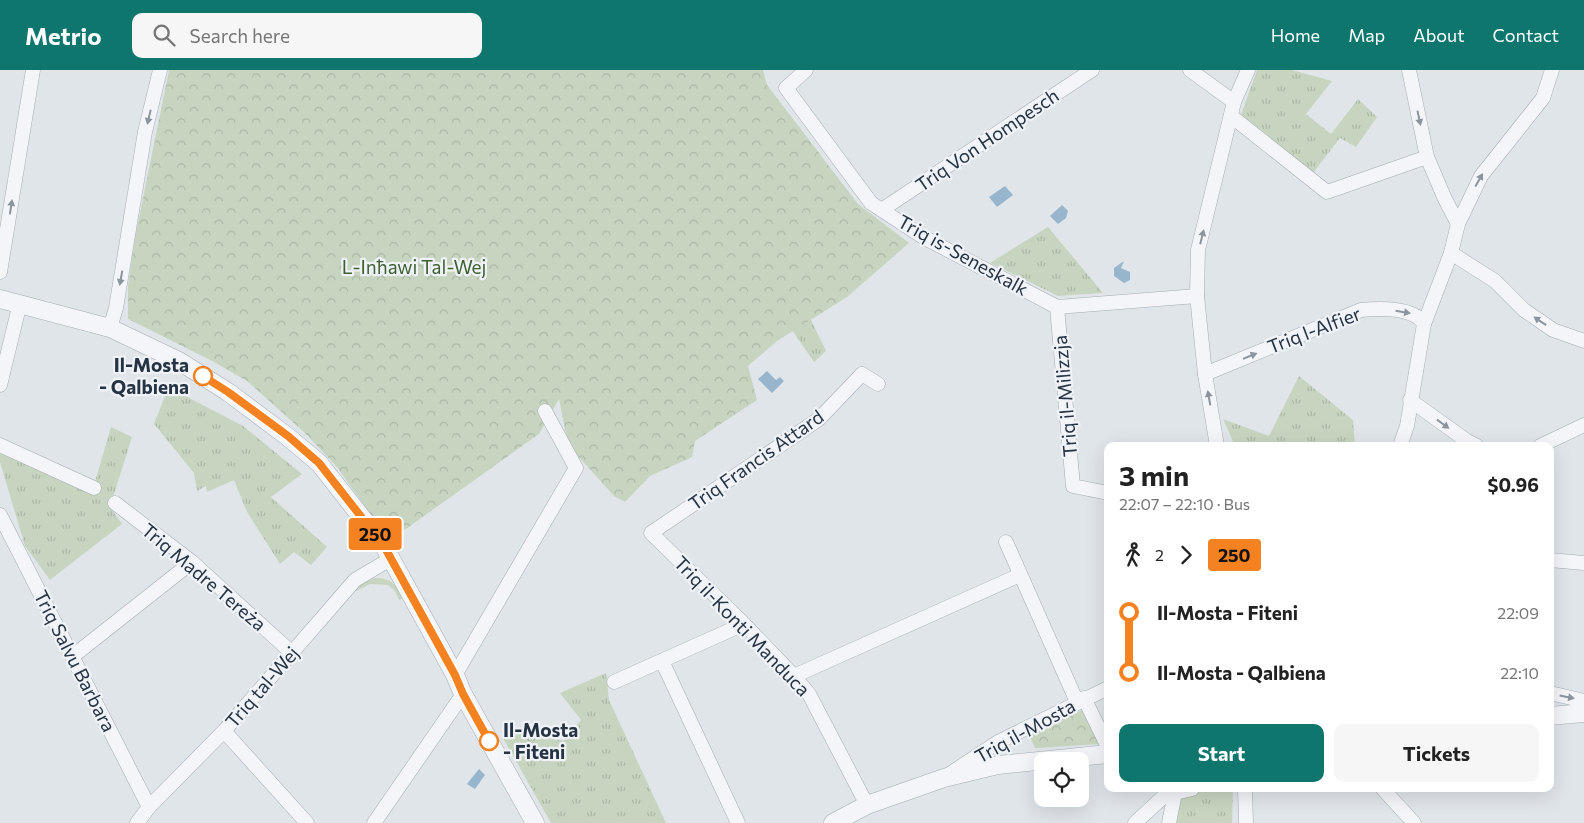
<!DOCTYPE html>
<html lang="en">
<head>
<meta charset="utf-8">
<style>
  body { margin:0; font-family:Commissioner,sans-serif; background:#f6f6f6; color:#222; height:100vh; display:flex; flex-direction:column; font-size:19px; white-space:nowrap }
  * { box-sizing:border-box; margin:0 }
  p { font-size:16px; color:#767676 }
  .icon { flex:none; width:28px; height:28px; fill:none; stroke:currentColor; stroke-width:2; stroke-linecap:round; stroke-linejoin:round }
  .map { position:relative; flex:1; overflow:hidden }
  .sheet { position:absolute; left:1104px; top:372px; width:450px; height:350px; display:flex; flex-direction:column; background:#fff; border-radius:10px; box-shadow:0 5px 20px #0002 }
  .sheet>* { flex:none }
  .badge { padding:0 10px; border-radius:4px; font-size:18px; line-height:32px }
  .fabs { position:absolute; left:1034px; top:682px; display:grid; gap:10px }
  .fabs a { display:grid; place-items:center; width:55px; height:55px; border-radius:10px; background:#fff; box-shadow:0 5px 20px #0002; font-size:25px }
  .map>.badge { position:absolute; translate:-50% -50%; box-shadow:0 0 0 2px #fff }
  .legs { display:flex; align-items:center; gap:8px; height:55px; padding:0 15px; font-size:16px }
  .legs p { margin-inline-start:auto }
  .head { display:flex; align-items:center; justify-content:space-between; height:85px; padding:0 15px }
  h1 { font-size:28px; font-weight:700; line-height:38px }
  .primary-button { display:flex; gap:10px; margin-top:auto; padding:10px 15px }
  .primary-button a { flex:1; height:58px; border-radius:10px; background:#0f766e; color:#fff; font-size:20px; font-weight:700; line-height:58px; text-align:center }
  .primary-button a+a { background:#f6f6f6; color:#222 }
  ul { padding:0 15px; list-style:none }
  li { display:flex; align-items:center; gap:18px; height:60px; font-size:19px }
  li i { display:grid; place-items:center; width:8px; height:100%; margin:0 6px; background:currentColor }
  li i::after { content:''; width:12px; height:12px; margin:-6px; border:4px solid; border-radius:50%; background:#fff }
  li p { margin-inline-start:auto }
  li:first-child i { background:linear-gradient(#0000 50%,currentColor 0) }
  li:last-child i { background:linear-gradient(currentColor 50%,#0000 0) }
  header { display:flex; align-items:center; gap:30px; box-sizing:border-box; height:70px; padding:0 25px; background:#0f766e; color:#fff }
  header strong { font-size:24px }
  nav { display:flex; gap:28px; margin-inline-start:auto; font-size:18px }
  .search { width:350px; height:45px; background:#f6f6f6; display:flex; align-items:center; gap:12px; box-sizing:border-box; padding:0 18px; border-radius:10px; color:#767676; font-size:19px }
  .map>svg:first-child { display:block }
  .grass { fill:url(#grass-tufts) }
  .park { fill:url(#park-crowns) }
  .water { fill:#97b6ce }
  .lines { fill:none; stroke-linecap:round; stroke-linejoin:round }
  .minor-casing { stroke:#a4acb5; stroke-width:15 }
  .tertiary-casing { stroke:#a4acb5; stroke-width:19 }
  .minor { stroke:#f3f5f8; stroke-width:14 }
  .tertiary { stroke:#f3f5f8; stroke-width:18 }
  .oneway { fill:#8c949e }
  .line-1-casing { stroke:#fff; stroke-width:11 }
  .line-1 { stroke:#f58220; stroke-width:8 }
  .stop-1-dot { fill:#fff; stroke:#f58220; stroke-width:2.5 }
  .labels { text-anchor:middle; stroke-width:4.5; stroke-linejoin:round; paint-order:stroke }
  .street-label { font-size:19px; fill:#263343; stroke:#eff3f7 }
  .park-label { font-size:19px; fill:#3f6032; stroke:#eff3f7 }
  .stop-label { font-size:19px; font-weight:bold; fill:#263343; stroke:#eff3f7; text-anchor:end }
</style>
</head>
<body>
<header>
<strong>Metrio</strong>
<div class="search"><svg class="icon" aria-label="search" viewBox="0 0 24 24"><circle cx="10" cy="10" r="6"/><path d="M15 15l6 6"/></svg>Search here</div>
<nav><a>Home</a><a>Map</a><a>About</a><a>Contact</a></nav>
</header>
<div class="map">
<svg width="1584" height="753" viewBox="0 0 1584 753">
  <defs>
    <pattern id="grass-tufts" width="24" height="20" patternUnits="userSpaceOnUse" patternTransform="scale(1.25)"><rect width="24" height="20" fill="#c7d5c0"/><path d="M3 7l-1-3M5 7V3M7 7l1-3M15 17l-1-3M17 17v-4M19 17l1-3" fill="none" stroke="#abb7a6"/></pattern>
    <pattern id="park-crowns" width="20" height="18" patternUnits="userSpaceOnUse" patternTransform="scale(1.25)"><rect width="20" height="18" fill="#c7d5c0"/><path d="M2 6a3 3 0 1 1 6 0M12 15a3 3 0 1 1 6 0" fill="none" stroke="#abb7a6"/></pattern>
  </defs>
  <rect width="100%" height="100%" fill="#e0e5ea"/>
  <g class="grass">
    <polygon points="1257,0 1292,0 1332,11 1306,44 1331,64 1358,29 1377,47 1356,77 1340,68 1313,103 1241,45"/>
    <polygon points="1048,157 1103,223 1058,226 990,193"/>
    <polygon points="810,248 826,281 814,292 792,260"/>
    <polygon points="1299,306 1353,350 1355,376 1235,376 1223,349 1269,366"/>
    <polygon points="174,320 243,356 302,404 271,427 327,477 311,495 294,482 280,494 247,442 234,410 207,422 206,416 197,421 194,403 154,354 167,321"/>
    <polygon points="111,357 132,367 110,437 122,454 50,510 25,476 0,392 0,383 92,422"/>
    <path d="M 375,508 C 392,508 395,514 403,528 L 399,530 L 395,521 L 388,515 L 370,514 L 356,521 L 354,517 L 368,510 Z"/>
    <polygon points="606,603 609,630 666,753 551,753 503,668 507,661 564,671 581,650 560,623"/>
    <polygon points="1210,719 1233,719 1232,753 1172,753 1181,725"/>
  </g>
  <g class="park">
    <polygon points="169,0 763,0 767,15 858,134 909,173 847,227 777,271 748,296 757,330 695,371 692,387 650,406 625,432 614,426 568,375 559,329 539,364 389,471 337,397 306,364 247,311 214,292 128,249 128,216 135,168"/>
    <polygon points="1084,639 1099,674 1035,678 1029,665"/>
  </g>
  <g class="water">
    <polygon points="1005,116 1013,125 997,137 989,127"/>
    <polygon points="1062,135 1068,141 1066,148 1058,154 1050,146"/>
    <polygon points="1124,191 1121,198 1130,202 1130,210 1124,213 1114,206 1114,198"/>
    <polygon points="767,301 776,310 780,307 784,311 772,323 758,309"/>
    <polygon points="479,699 485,705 475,719 467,714"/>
  </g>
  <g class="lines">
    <g class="minor-casing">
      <g id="minor">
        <polyline points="806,0 786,18 871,133 923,167 1057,237 1197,226"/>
        <polyline points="1190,0 1234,32"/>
        <polyline points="1409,0 1427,87 1445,129 1458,154"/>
        <polyline points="1231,46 1327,122 1427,87"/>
        <polyline points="883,139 1092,0"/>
        <polyline points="1451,183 1495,211 1524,240 1553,260 1584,271"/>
        <polyline points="0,202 33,0"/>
        <polyline points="1057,237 1073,416 1108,423"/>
        <polyline points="110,258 116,238 145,62 160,0"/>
        <path d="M 1205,304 L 1361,240 C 1379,238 1414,237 1424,254"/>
        <polyline points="0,315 20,233"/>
        <polyline points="1410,330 1467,371 1477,376"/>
        <polyline points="0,375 94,418"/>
        <polyline points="1217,376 1205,304 1197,226 1198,180 1234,32 1248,0"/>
        <polyline points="1400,376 1407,356 1424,254 1451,183 1458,154 1481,106 1543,28 1552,0"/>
        <polyline points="1540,376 1584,355"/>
        <polyline points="115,433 192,492 292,583"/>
        <polyline points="0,445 149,737"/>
        <polyline points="1006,472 1077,632"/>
        <polyline points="1550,490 1584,493"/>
        <polyline points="73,586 192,492"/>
        <polyline points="662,591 738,753"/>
        <polyline points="455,605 576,398 545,341"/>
        <polyline points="794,606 1020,505"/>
        <polyline points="614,612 744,554"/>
        <polyline points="1550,623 1584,631"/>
        <polyline points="1084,628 1108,677"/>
        <polyline points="224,661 307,753"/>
        <polyline points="948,705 998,672 1108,618"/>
        <polyline points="1245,719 1246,753"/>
        <polyline points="1383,719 1414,753"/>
        <polyline points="867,735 809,624 794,606 744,554 651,463 819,349 862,304 878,314"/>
        <polyline points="137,753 149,737 224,661 355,510 392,488"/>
        <polyline points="374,753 463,624"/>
        <polyline points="1135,753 1162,728 1175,723 1192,719"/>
        <polyline points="1169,753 1175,723"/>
      </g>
    </g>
    <g class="tertiary-casing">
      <g id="tertiary">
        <polyline points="0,229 110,258 179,291 228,322 288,367 319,393 384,476 455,605 463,624 535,753"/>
        <polyline points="1550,646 1584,643"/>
        <polyline points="833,753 867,735 944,708 998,695 1108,684"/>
      </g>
    </g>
    <use href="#minor" class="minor"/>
    <use href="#tertiary" class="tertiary"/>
  </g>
  <defs><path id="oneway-solid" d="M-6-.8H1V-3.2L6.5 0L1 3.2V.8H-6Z" transform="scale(1.25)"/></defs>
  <g class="oneway">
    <use href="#oneway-solid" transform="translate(149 47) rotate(103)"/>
    <use href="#oneway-solid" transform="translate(1419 48) rotate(78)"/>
    <use href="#oneway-solid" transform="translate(1479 110) rotate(-61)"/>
    <use href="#oneway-solid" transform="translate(11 137) rotate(-81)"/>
    <use href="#oneway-solid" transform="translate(1202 167) rotate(-76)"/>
    <use href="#oneway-solid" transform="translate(121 208) rotate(100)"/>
    <use href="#oneway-solid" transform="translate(1403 242) rotate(9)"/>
    <use href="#oneway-solid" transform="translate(1540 251) rotate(-146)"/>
    <use href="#oneway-solid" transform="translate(1250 286) rotate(-22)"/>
    <use href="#oneway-solid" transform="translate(1209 328) rotate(-100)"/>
    <use href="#oneway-solid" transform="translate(1443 354) rotate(36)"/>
    <use href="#oneway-solid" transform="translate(1567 627) rotate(11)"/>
  </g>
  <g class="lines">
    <g class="line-1-casing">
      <polyline id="line-1" points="203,306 228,322 288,366 319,393 384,476 455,605 463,624 489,671"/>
    </g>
    <use href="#line-1" class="line-1"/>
  </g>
  <g class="stop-1-dot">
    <circle cx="203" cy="306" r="9"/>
    <circle cx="489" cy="671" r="9"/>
  </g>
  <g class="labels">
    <g class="street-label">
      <text transform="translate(987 70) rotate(-34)" y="7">Triq Von Hompesch</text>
      <text transform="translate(963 185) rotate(29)" y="7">Triq is-Seneskalk</text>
      <text transform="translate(1314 260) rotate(-21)" y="7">Triq l-Alfier</text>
      <text transform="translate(1065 326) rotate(-95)" y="7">Triq il-Milizzja</text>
      <text transform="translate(756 390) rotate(-35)" y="7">Triq Francis Attard</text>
      <text transform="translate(204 507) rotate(40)" y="7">Triq Madre Tereża</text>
      <text transform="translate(742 556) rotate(46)" y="7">Triq il-Konti Manduca</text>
      <text transform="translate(75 591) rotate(63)" y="7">Triq Salvu Barbara</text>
      <text transform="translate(262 617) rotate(-49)" y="7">Triq tal-Wej</text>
      <text transform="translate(1025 661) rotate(-29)" y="7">Triq il-Mosta</text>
    </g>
    <g class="park-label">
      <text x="414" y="204">L-Inħawi Tal-Wej</text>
    </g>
    <g class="stop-label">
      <text x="189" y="302">Il-Mosta<tspan x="189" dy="22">- Qalbiena</tspan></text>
      <text x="503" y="667" text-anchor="start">Il-Mosta<tspan x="503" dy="22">- Fiteni</tspan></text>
    </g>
  </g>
</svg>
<div class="fabs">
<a><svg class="icon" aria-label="locate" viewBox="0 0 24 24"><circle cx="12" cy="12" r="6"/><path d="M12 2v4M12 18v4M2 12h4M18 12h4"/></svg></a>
</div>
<b class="badge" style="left:375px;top:464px;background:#f58220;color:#111">250</b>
<section class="sheet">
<div class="head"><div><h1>3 min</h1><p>22:07 – 22:10 · Bus</p></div><b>$0.96</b></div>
<div class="legs"><svg class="icon" aria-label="walk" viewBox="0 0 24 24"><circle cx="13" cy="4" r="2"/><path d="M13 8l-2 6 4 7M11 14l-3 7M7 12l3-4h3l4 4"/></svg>2<svg class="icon" aria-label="forward" viewBox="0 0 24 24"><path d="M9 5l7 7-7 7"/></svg><b class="badge" style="background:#f58220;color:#111">250</b></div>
<ul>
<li><i style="color:#f58220"></i><b>Il-Mosta - Fiteni</b><p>22:09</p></li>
<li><i style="color:#f58220"></i><b>Il-Mosta - Qalbiena</b><p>22:10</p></li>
</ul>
<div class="primary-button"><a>Start</a><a>Tickets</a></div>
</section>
</div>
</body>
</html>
